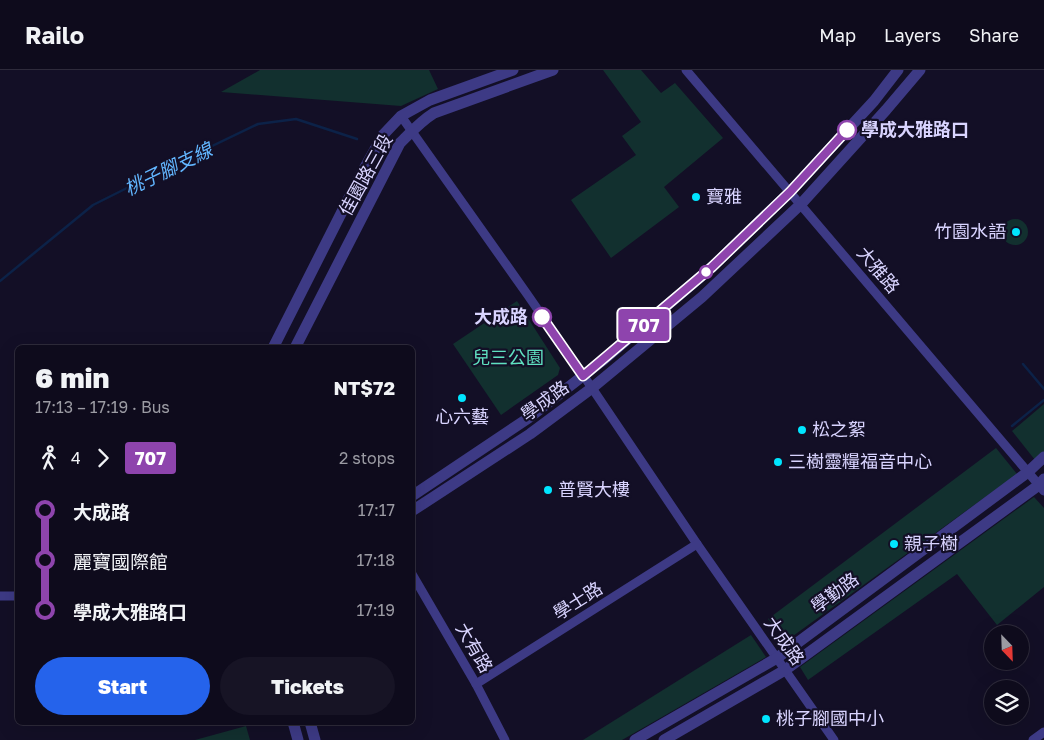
<!DOCTYPE html>
<html lang="en">
<head>
<meta charset="utf-8">
<style>
  body { margin:0; font-family:"Golos Text","Noto Sans TC",sans-serif; background:#171425; color:#f1f3f6; height:100vh; display:flex; flex-direction:column; font-size:19px; white-space:nowrap }
  * { box-sizing:border-box; margin:0 }
  p { font-size:16px; color:#9b9ba3 }
  .icon { flex:none; width:28px; height:28px; fill:none; stroke:currentColor; stroke-width:2; stroke-linecap:round; stroke-linejoin:round }
  .map { position:relative; flex:1; overflow:hidden }
  .side { position:absolute; left:15px; top:275px; width:400px; height:380px; display:flex; flex-direction:column; background:#0e0b1c; border-radius:8px; box-shadow:0 5px 20px #0002,0 0 0 1px #2e2b3b }
  .side>* { flex:none }
  .badge { padding:0 10px; border-radius:4px; font-size:18px; line-height:32px }
  .needle { width:32px; rotate:157deg }
  .controls { position:absolute; left:984px; top:555px; display:grid; gap:10px }
  .controls a { display:grid; place-items:center; width:45px; height:45px; border-radius:50%; background:#0e0b1c; box-shadow:0 5px 20px #0002,0 0 0 1px #2e2b3b; font-size:25px }
  .map>.badge { position:absolute; translate:-50% -50%; box-shadow:0 0 0 2px #fff }
  .legs { display:flex; align-items:center; gap:8px; height:55px; padding:0 20px; font-size:16px }
  .legs p { margin-inline-start:auto }
  .headline { display:flex; align-items:center; justify-content:space-between; height:85px; padding:0 20px }
  h1 { font-size:28px; font-weight:800; line-height:38px }
  .button { display:flex; gap:10px; margin-top:auto; padding:10px 20px }
  .button a { flex:1; height:58px; border-radius:30px; background:#2563eb; color:#fff; font-size:20px; font-weight:800; line-height:58px; text-align:center }
  .button a+a { background:#171425; color:#f1f3f6 }
  ul { padding:0 20px; list-style:none }
  li { display:flex; align-items:center; gap:18px; height:50px; font-size:19px }
  li i { display:grid; place-items:center; width:8px; height:100%; margin:0 6px; background:currentColor }
  li i::after { content:''; width:12px; height:12px; margin:-6px; border:4px solid; border-radius:50%; background:#0e0b1c }
  li p { margin-inline-start:auto }
  li:first-child i { background:linear-gradient(#0000 50%,currentColor 0) }
  li:last-child i { background:linear-gradient(currentColor 50%,#0000 0) }
  header { display:flex; align-items:center; gap:30px; box-sizing:border-box; height:70px; padding:0 25px; background:#0e0b1c; border-bottom:1px solid #2e2b3b }
  header strong { font-size:24px }
  nav { display:flex; gap:28px; margin-inline-start:auto; font-size:18px }
  .map>svg:first-child { display:block }
  .green { fill:#12302f }
  .lines { fill:none; stroke-linecap:round; stroke-linejoin:round }
  .stream { stroke:#0c2248; stroke-width:2.5 }
  .minor { stroke:#3d3a85; stroke-width:9 }
  .tertiary { stroke:#3d3a85; stroke-width:11 }
  .line-1-casing { stroke:#fff; stroke-width:11 }
  .line-1 { stroke:#8e44ad; stroke-width:8 }
  .stop-1-dot { fill:#fff; stroke:#8e44ad; stroke-width:2.5 }
  .poi-dot { fill:#00e5ff; stroke:#130f26; stroke-width:2 }
  .labels { text-anchor:middle; stroke-width:4.5; stroke-linejoin:round; paint-order:stroke }
  .stop-label { font-size:18px; font-weight:bold; fill:#d9d4ff; stroke:#130f26; text-anchor:start }
  .street-label { font-size:18px; fill:#d9d4ff; stroke:#130f26 }
  .poi-label { font-size:18px; fill:#d9d4ff; stroke:#130f26; text-anchor:start }
  .park-label { font-size:18px; fill:#5fe0c0; stroke:#130f26 }
  .water-label { font-size:19px; font-style:italic; fill:#62b6ff; stroke:#130f26 }
</style>
</head>
<body>
<header>
<strong>Railo</strong>
<nav><a>Map</a><a>Layers</a><a>Share</a></nav>
</header>
<div class="map">
<svg width="1044" height="670" viewBox="0 0 1044 670">
  <rect width="100%" height="100%" fill="#130f26"/>
  <g class="green">
    <polygon points="260,0 429,0 438,19 401,36 221,22"/>
    <polygon points="603,0 641,0 661,23 675,13 723,68 664,117 679,137 611,188 571,130 636,85 622,66 641,52"/>
    <circle cx="1015" cy="162" r="13"/>
    <polygon points="517,231 560,298 558,305 501,345 453,274"/>
    <polygon points="1044,334 1044,382 1035,390 1012,361"/>
    <polygon points="996,378 1017,404 786,571 768,549"/>
    <polygon points="1034,427 1044,438 1044,517 997,555 957,504 808,610 800,597"/>
    <polygon points="751,565 766,587 622,670 583,670"/>
    <polygon points="246,656 250,670 195,670"/>
  </g>
  <g class="lines">
    <g class="stream">
      <polyline points="0,211 93,135 181,91 258,54 296,49 357,69"/>
      <polyline points="1023,294 1044,319"/>
      <polyline points="1012,356 1044,330"/>
    </g>
    <g class="minor">
      <polyline points="686,0 1044,421"/>
      <polyline points="401,46 527,224 592,318 697,474 834,670"/>
      <polyline points="412,504 476,614 505,670"/>
      <polyline points="0,526 18,526"/>
      <polyline points="476,614 697,474"/>
      <polyline points="1033,670 1044,662"/>
    </g>
    <g class="tertiary">
      <polyline points="273,278 358,110 383,65 401,46 430,30 513,0"/>
      <path d="M 295,278 L 400,73 C 411,62 421,51 434,43 L 553,0"/>
      <polyline points="412,426 530,347 602,291 712,197 790,122 874,31 898,0"/>
      <polyline points="412,441 530,364 592,318 702,227 801,134 886,40 920,0"/>
      <polyline points="293,652 298,670"/>
      <polyline points="310,652 315,670"/>
      <polyline points="635,670 777,588 1028,402 1044,387"/>
      <polyline points="664,670 785,600 1039,415 1044,409"/>
    </g>
  </g>
  <g class="lines">
    <g class="line-1-casing">
      <polyline id="line-1" points="542,247 583,306 712,197 790,122 847,60"/>
    </g>
    <use href="#line-1" class="line-1"/>
  </g>
  <g class="stop-1-dot">
    <circle cx="847" cy="60" r="9"/>
    <circle cx="706" cy="202" r="6"/>
    <circle cx="542" cy="247" r="9"/>
  </g>
  <g class="poi-dot">
    <circle cx="696" cy="127" r="5"/>
    <circle cx="1016" cy="162" r="5"/>
    <circle cx="462" cy="328" r="5"/>
    <circle cx="802" cy="360" r="5"/>
    <circle cx="778" cy="392" r="5"/>
    <circle cx="548" cy="420" r="5"/>
    <circle cx="894" cy="474" r="5"/>
    <circle cx="766" cy="649" r="5"/>
  </g>
  <g class="labels">
    <g class="stop-label">
      <text x="861" y="66">學成大雅路口</text>
      <text x="528" y="253" text-anchor="end">大成路</text>
    </g>
    <g class="street-label">
      <text transform="translate(366 105) rotate(-61)" y="6">佳園路三段</text>
      <text transform="translate(878 200) rotate(50)" y="6">大雅路</text>
      <text transform="translate(545 331) rotate(-36)" y="6">學成路</text>
      <text transform="translate(835 523) rotate(-37)" y="6">學勤路</text>
      <text transform="translate(578 531) rotate(-32)" y="6">學士路</text>
      <text transform="translate(784 571) rotate(55)" y="6">大成路</text>
      <text transform="translate(474 578) rotate(60)" y="6">大有路</text>
    </g>
    <g class="poi-label">
      <text x="706" y="133">寶雅</text>
      <text x="1006" y="168" text-anchor="end">竹園水語</text>
      <text x="462" y="353" text-anchor="middle">心六藝</text>
      <text x="812" y="366">松之絮</text>
      <text x="788" y="398">三樹靈糧福音中心</text>
      <text x="558" y="426">普賢大樓</text>
      <text x="904" y="480">親子樹</text>
      <text x="776" y="655">桃子腳國中小</text>
    </g>
    <g class="park-label">
      <text x="508" y="294">兒三公園</text>
    </g>
    <g class="water-label">
      <text transform="translate(168 99) rotate(-26)" y="7">桃子腳支線</text>
    </g>
  </g>
</svg>
<div class="controls">
<a><svg class="needle" viewBox="-14 -14 28 28"><path d="M0-13l5 13h-10z" fill="#e53935"/><path d="M0 13l5-13h-10z" fill="#9b9ba3"/></svg></a>
<a><svg class="icon" aria-label="layers" viewBox="0 0 24 24"><path d="M12 4l9 5-9 5-9-5zM3 14l9 5 9-5"/></svg></a>
</div>
<b class="badge" style="left:644px;top:255px;background:#8e44ad;color:#fff">707</b>
<section class="side">
<div class="headline"><div><h1>6 min</h1><p>17:13 – 17:19 · Bus</p></div><b>NT$72</b></div>
<div class="legs"><svg class="icon" aria-label="walk" viewBox="0 0 24 24"><circle cx="13" cy="4" r="2"/><path d="M13 8l-2 6 4 7M11 14l-3 7M7 12l3-4h3l4 4"/></svg>4<svg class="icon" aria-label="forward" viewBox="0 0 24 24"><path d="M9 5l7 7-7 7"/></svg><b class="badge" style="background:#8e44ad;color:#fff">707</b><p>2 stops</p></div>
<ul>
<li><i style="color:#8e44ad"></i><b>大成路</b><p>17:17</p></li>
<li><i style="color:#8e44ad"></i><span>麗寶國際館</span><p>17:18</p></li>
<li><i style="color:#8e44ad"></i><b>學成大雅路口</b><p>17:19</p></li>
</ul>
<div class="button"><a>Start</a><a>Tickets</a></div>
</section>
</div>
</body>
</html>
